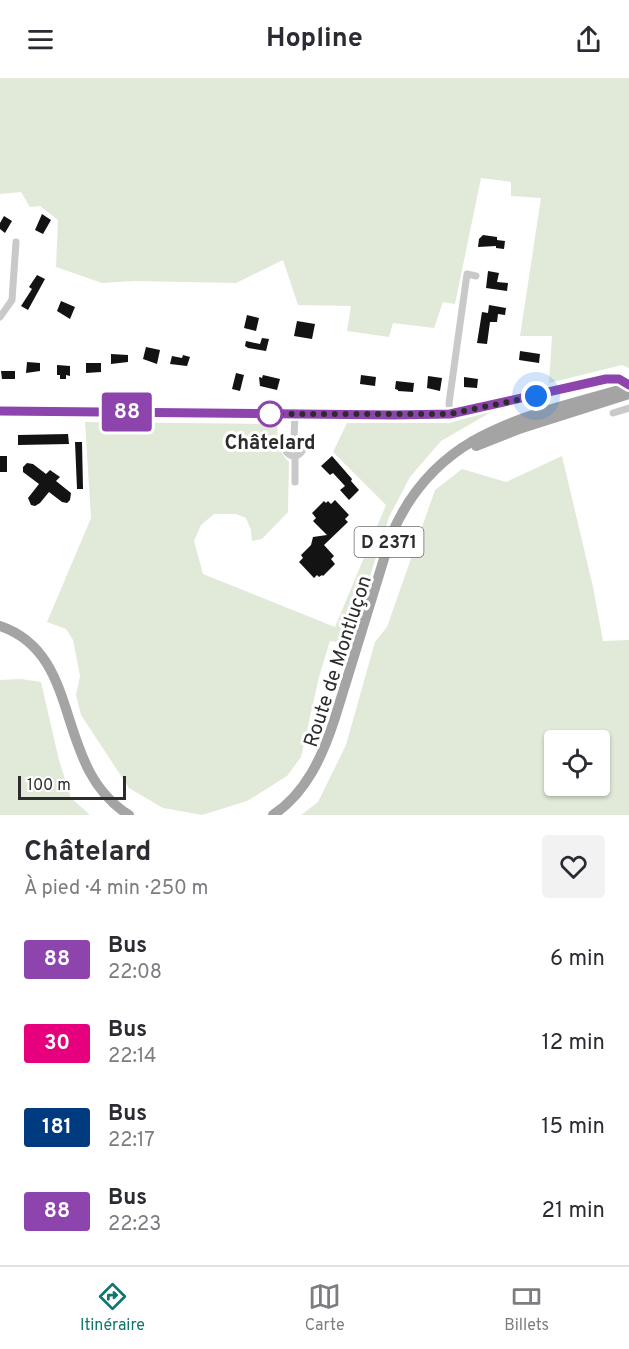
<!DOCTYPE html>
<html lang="fr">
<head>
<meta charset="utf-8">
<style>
  body { margin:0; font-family:Overpass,sans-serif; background:#f2f2f3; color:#2b2b33; height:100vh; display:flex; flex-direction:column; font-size:22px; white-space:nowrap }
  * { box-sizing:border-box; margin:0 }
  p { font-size:20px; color:#7c7c81 }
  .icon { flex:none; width:33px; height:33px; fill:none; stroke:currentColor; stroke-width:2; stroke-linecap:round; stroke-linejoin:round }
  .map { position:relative; height:737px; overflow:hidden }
  .side { display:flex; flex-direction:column; background:#fff; flex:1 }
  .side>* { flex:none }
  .badge { padding:0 12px; border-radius:4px; font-size:21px; line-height:39px }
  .buttons { position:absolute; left:544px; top:652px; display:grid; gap:12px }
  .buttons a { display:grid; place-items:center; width:66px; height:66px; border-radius:6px; background:#fff; box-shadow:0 2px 4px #0004; font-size:30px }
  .scale { position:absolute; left:18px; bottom:15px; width:108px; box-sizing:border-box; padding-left:6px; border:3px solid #2c2c2c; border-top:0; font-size:16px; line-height:21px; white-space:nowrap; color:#2c2c2c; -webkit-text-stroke:4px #fff; paint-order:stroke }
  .you { position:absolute; width:30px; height:30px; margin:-15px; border:4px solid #fff; border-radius:50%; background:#1a73e8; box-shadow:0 0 0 9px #1a73e833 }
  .map>.badge { position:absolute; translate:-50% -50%; box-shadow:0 0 0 3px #fff }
  .round { display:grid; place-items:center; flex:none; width:63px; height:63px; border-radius:6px; background:#f2f2f3 }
  .summary { display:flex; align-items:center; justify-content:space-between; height:102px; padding:0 24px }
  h1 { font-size:28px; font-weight:700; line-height:45px }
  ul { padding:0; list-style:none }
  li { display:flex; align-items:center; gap:18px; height:84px; padding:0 24px }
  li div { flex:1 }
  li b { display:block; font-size:22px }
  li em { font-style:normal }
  li .badge { min-width:66px; font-weight:700; text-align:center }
  header { display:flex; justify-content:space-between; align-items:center; height:78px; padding:0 24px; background:#fff; font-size:27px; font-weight:700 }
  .tabs { display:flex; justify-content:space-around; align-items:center; height:84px; border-top:2px solid #e1e1e2; background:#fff; font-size:16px; color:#7c7c81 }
  .tabs a { display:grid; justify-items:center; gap:3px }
  .tabs .active { color:#0f766e }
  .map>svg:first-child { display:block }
  .green { fill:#e1ead9; fill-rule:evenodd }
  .building { fill:#131313 }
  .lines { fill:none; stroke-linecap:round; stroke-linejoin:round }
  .minor { stroke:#c9c9c9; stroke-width:7 }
  .primary { stroke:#a4a4a4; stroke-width:10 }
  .line-casing { stroke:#fff; stroke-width:14 }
  .line { stroke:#8e44ad; stroke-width:9 }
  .walk { stroke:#2c2c2c; stroke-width:6; stroke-dasharray:0 10.8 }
  .stop-dot { fill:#fff; stroke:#8e44ad; stroke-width:3 }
  .labels { text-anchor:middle; stroke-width:6; stroke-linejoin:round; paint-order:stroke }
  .shield { fill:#fff; stroke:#6b6b6b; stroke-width:1.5 }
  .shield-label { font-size:18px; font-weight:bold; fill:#2c2c2c }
  .stop-label { font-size:20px; font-weight:bold; fill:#2c2c2c; stroke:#fff }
  .street-label { font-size:20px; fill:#2c2c2c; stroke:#fff }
</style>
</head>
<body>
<header><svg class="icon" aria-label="menu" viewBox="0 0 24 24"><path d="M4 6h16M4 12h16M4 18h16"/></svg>Hopline<svg class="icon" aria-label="share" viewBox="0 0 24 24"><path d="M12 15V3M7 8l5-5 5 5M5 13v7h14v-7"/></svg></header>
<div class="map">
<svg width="629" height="737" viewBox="0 0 629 737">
  <rect width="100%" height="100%" fill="#fff"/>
  <g class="green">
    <polygon points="0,0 629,0 629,290 622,287 549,305 552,258 520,258 541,120 511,118 511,104 481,100 455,226 443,224 434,250 393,245 389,259 347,253 351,228 298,227 283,182 236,205 134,203 102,205 56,189 58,142 40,128 30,129 21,114 0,116"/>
    <path d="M 493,333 L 441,363 L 410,399 L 389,439 L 348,566 L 330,563 L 319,599 L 301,679 L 287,698 L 247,723 L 202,737 L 163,730 L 129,710 L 81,637 L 76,617 L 80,598 L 73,562 L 66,551 L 47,544 L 91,440 L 85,344 L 277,346 C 278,362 277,372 289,384 L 288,434 L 262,461 L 252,463 L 251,452 L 246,440 L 236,436 L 214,436 L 201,447 L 194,463 L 203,496 L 335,549 L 386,427 L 333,374 L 347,345 L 449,345 Z"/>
    <path d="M 562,378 L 593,509 L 603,563 L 629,562 L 629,737 L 301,737 L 318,724 L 346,667 L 375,564 L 387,549 L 435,412 L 462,391 L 506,404 ZM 555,663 L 600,663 L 600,708 L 555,708 Z"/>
    <polygon points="21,601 41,604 59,682 71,720 90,737 0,737 0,602"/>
  </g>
  <g class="building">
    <polygon points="42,136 51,142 43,156 35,152"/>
    <polygon points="4,138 12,143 5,155 0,151 0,145"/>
    <polygon points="483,157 497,159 497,162 505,163 504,171 496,170 496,168 478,169 479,161"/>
    <polygon points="488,193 499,195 497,204 508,205 507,213 486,210"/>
    <polygon points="37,197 45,201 28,232 21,228 32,211 29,209"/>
    <polygon points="61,223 75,229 70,241 57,233"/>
    <polygon points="489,227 506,230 505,237 498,236 497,244 490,244 487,266 477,265 482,234 488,235"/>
    <polygon points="247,237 259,240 256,253 244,250"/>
    <polygon points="297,243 315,246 312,261 294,258"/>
    <polygon points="262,260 269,261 266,273 248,270 245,268 246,263 260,266"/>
    <polygon points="146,269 160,272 157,286 143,281"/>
    <polygon points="520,273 540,276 539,285 519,282"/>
    <polygon points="111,276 128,277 128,284 111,286"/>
    <polygon points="183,277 190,279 187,288 170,286 172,278 182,280"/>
    <polygon points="27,284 40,285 40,293 26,295"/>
    <polygon points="86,285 101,285 101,294 86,295"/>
    <polygon points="57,287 70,288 70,298 66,297 66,301 60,301 60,297 57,297"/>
    <polygon points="1,293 15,293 15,301 2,301"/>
    <polygon points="236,295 244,297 240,313 232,311"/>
    <polygon points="263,297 280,301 277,312 260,308 259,299 262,300"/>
    <polygon points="361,297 376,299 375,308 360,306"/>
    <polygon points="428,298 442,300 440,313 427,310"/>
    <polygon points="464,299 478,301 477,310 464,309"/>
    <polygon points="396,303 414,305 413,314 398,313 398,312 395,311"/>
    <polygon points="68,356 69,366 18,367 18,357"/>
    <polygon points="75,364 82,364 83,411 77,411"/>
    <rect x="0" y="378" width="7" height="16"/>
    <polygon points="332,378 352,401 351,403 359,412 349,422 340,412 345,408 333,395 330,397 321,388"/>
    <polygon points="27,385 33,386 46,396 50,392 60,399 56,403 71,415 70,422 67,425 62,424 49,414 40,425 35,428 31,427 28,420 39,406 23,394 23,389"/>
    <polygon points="335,422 349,437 345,441 348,444 324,467 334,478 331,481 335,486 323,498 322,497 319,499 317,497 314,500 299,484 303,480 301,477 311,467 313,459 327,457 313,443 316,440 312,435 324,423 326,425 328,423 331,426"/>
  </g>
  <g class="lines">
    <g class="minor">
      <polyline points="0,239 12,222 16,164"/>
      <polyline points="0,333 420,337 462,333 609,300 621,301 629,307"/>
      <polyline points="613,335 629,330"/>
      <polyline points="450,336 449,325 467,196 476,198"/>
      <polyline points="294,360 295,336"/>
      <circle cx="294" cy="369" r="9"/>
      <polyline points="295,378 295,404"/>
    </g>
    <g class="primary">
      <polyline points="476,368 519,351 629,316"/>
      <path d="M 0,548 C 85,577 52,689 129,737"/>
      <path d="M 273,737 C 306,715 322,679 334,643 L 391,458 C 436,350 529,339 629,309"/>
    </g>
  </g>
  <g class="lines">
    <g class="line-casing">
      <polyline id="line" points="0,333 394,337 450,336 606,301 619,301 629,307"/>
    </g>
    <use href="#line" class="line"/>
    <polyline class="walk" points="270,336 450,336 536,318"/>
  </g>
  <circle class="stop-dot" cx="270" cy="336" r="12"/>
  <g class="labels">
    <rect class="shield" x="354.5" y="449" width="69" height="30" rx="4.5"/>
    <g class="shield-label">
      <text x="389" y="470">D 2371</text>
    </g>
    <g class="stop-label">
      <text x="270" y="371">Châtelard</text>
    </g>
    <g class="street-label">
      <text transform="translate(337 583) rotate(-72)" y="7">Route de Montluçon</text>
    </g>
  </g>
</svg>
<div class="buttons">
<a><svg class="icon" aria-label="locate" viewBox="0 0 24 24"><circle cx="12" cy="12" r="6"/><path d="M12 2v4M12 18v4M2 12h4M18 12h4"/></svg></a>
</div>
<div class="scale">100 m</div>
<div class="you" style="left:536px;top:318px"></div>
<b class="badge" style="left:127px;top:334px;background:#8e44ad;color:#fff">88</b>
</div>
<section class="side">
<div class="summary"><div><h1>Châtelard</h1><p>À pied · 4 min · 250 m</p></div><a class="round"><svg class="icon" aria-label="heart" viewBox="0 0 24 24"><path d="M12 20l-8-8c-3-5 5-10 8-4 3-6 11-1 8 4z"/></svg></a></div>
<ul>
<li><span class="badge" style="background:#8e44ad;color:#fff">88</span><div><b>Bus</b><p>22:08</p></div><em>6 min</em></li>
<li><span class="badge" style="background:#e6007e;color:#fff">30</span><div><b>Bus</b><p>22:14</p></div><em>12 min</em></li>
<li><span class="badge" style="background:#003b80;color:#fff">181</span><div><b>Bus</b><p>22:17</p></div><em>15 min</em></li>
<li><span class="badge" style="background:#8e44ad;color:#fff">88</span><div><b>Bus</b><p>22:23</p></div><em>21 min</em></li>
</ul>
</section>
<nav class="tabs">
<a class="active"><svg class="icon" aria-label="directions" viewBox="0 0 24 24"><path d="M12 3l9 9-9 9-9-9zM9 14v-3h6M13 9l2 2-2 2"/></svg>Itinéraire</a>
<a><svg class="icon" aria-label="map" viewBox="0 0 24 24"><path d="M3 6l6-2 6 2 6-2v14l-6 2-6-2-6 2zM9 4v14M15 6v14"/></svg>Carte</a>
<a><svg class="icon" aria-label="tickets" viewBox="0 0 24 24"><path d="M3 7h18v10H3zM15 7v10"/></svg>Billets</a>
</nav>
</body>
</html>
